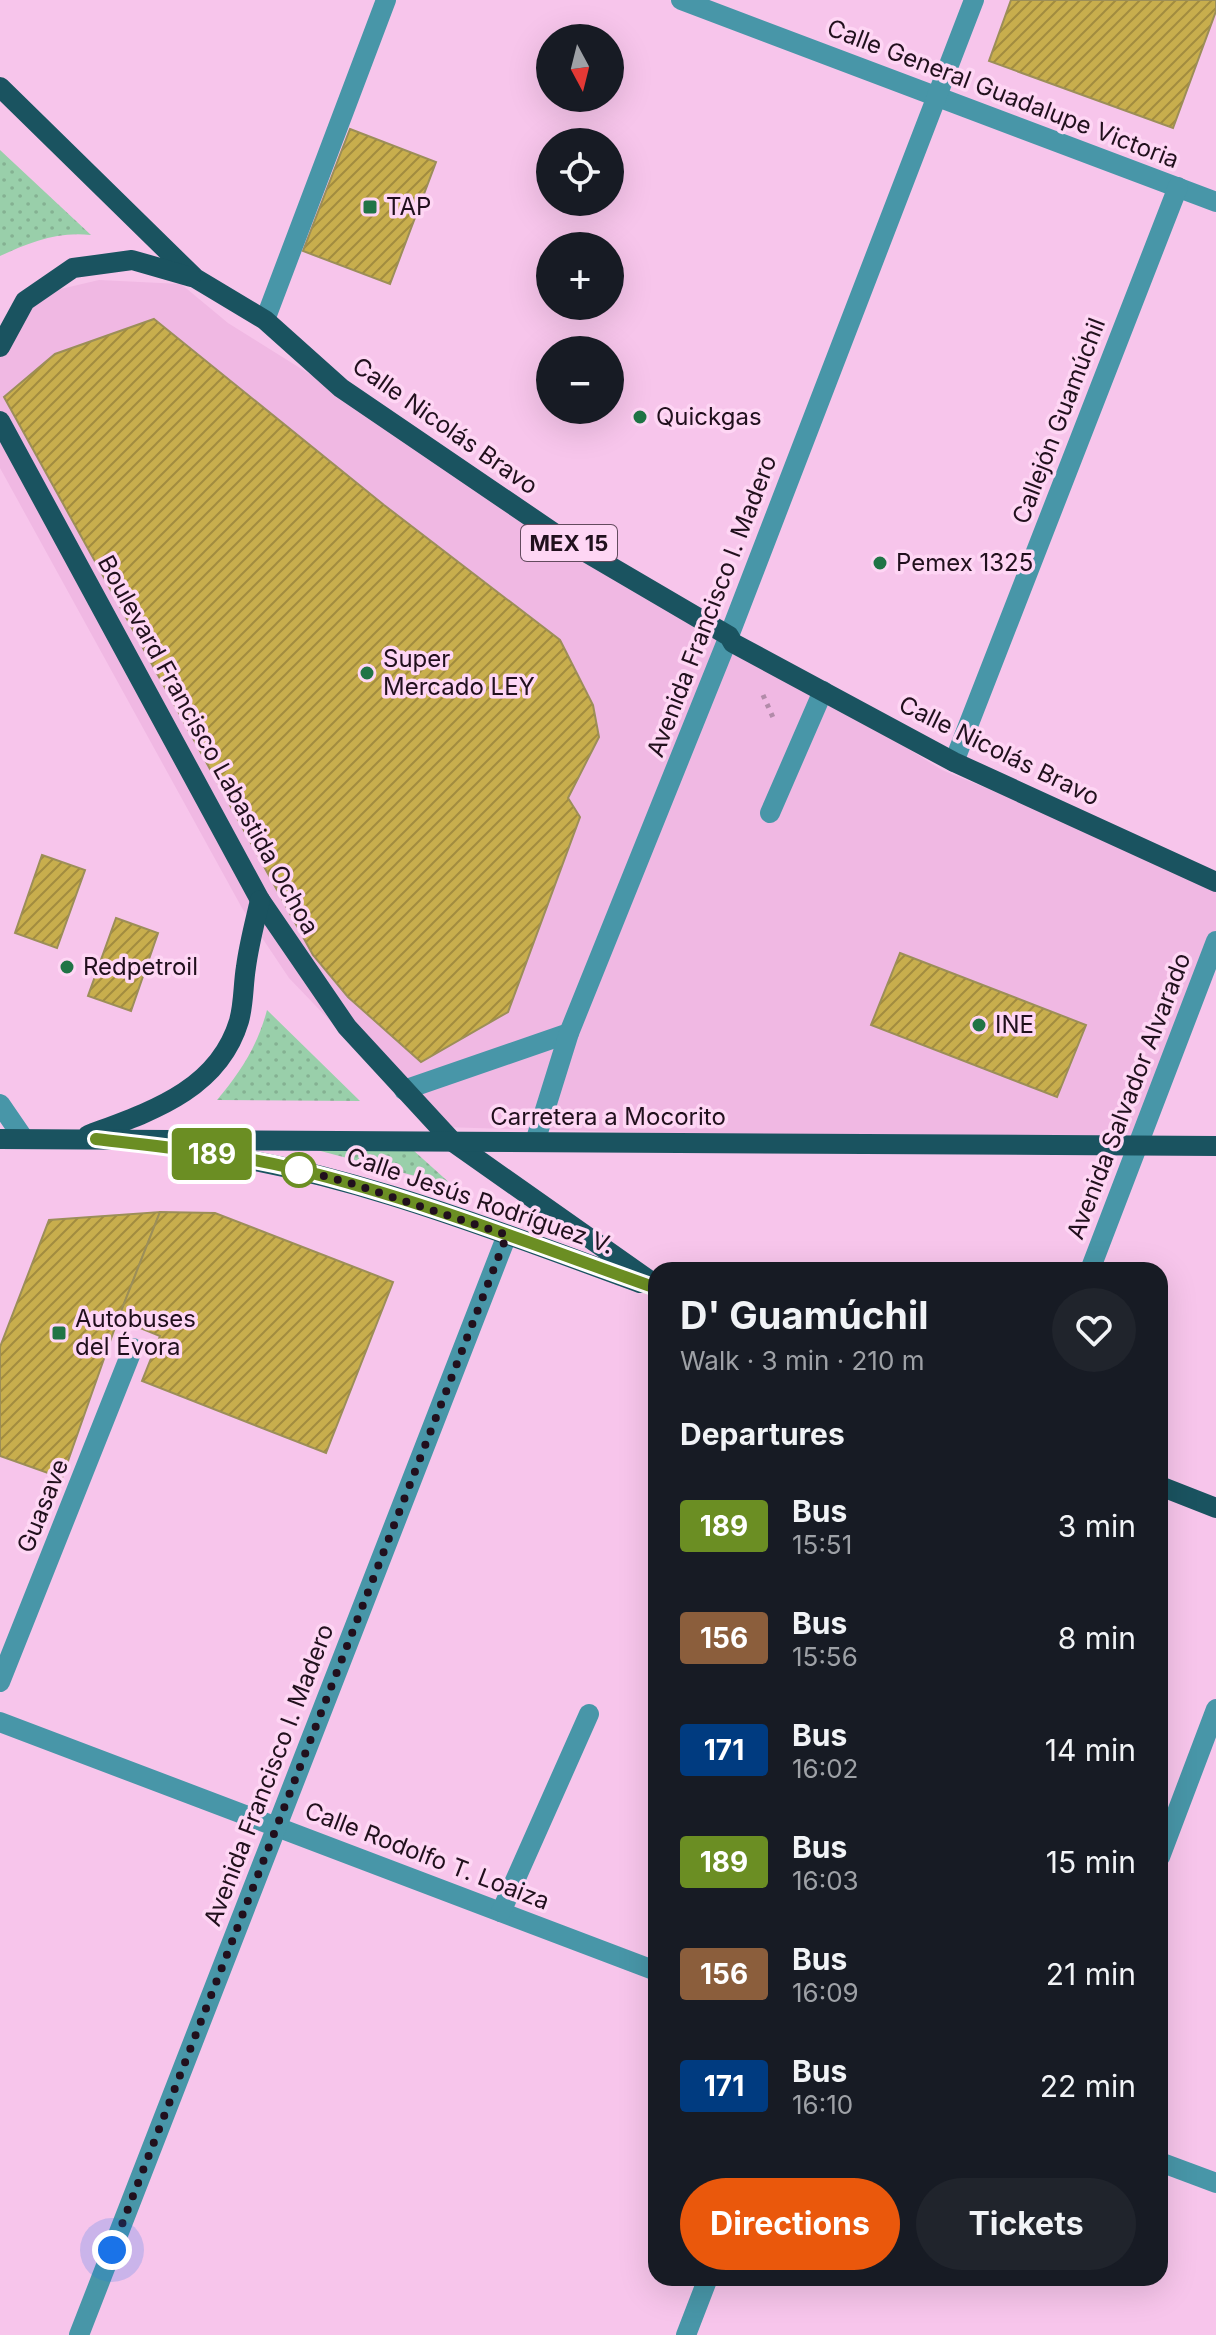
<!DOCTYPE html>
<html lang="en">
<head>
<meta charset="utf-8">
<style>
  body { margin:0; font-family:Inter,sans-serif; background:#20242c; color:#f1f3f6; height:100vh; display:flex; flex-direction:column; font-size:30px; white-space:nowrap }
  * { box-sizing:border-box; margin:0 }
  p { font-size:26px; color:#9ea1a6 }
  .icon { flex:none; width:44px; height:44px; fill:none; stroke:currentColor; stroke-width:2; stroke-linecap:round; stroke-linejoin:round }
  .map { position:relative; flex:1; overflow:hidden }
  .sheet { position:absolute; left:648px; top:1262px; width:520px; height:1024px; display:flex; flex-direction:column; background:#171b24; border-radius:24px; box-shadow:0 8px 32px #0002 }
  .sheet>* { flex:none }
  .badge { padding:0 16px; border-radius:6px; font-size:28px; line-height:52px }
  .needle { width:52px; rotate:173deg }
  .tools { position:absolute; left:536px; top:24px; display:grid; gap:16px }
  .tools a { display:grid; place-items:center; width:88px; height:88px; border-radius:50%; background:#171b24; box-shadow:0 8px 32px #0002; font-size:40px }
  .you { position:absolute; width:40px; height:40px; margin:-20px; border:6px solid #fff; border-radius:50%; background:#1a73e8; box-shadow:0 0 0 12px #1a73e833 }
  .map>.badge { position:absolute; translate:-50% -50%; box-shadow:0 0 0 4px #fff }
  h2 { padding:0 32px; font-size:30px; line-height:72px }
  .round { display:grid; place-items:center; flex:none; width:84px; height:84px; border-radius:42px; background:#20242c }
  .summary { display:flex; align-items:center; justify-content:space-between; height:136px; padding:0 32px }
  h1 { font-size:38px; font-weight:700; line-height:60px }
  .button { display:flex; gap:16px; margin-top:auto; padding:16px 32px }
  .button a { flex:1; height:92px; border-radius:48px; background:#ea580c; color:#fff; font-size:32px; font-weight:700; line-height:92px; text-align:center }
  .button a+a { background:#20242c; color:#f1f3f6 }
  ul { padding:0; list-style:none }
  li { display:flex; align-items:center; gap:24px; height:112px; padding:0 32px }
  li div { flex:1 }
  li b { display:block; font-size:30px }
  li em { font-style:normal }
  li .badge { min-width:88px; font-weight:700; text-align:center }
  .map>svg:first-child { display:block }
  .built { fill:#f0b8e3 }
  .park { fill:url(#park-dots) }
  .building { fill:url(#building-hatch); stroke:#9c8e58; stroke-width:2 }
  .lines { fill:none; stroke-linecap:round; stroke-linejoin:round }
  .path { stroke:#b28ba9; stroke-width:5; stroke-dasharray:4 6; stroke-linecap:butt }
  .minor { stroke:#4896a8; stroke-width:20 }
  .major { stroke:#1a5360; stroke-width:20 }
  .line-casing { stroke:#fff; stroke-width:18 }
  .line { stroke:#6b8e23; stroke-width:12 }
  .walk { stroke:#21101d; stroke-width:8; stroke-dasharray:0 14.4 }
  .poi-dot { fill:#207446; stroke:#fed6f4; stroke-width:3 }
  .stop-dot { fill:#fff; stroke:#6b8e23; stroke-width:4 }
  .labels { text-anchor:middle; stroke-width:7; stroke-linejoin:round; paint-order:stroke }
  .shield { fill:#fed6f4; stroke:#634b5e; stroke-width:2 }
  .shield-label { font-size:22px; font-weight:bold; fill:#21101d }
  .street-label { font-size:24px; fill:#21101d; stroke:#fed6f4 }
  .poi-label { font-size:24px; fill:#21101d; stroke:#fed6f4; text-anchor:start }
</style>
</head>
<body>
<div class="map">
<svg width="1216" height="2335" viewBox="0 0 1216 2335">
  <defs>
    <pattern id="park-dots" width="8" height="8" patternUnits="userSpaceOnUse" patternTransform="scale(2)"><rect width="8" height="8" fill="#99cfaa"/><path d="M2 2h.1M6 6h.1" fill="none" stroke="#84b192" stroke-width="1.8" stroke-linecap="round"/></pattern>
    <pattern id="building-hatch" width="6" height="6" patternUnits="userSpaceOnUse" patternTransform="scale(2)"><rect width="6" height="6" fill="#c8ae4d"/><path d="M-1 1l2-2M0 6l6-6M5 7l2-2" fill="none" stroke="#a28c3f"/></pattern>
  </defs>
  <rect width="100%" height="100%" fill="#f7c5eb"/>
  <polygon class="built" points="99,280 181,284 228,323 942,770 1216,882 1216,941 1136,1146 441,1127 383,1076 289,978 242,908 0,468 0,341 18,315 52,291"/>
  <g class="park">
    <path d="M 0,150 L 91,235 C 58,231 30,242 0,256 Z"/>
    <path d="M 267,1010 L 360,1101 L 217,1100 C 240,1073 258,1045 267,1010 Z"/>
    <polygon points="313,1149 413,1150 453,1186"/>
  </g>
  <g class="building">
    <polygon points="1011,0 1216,0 1216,11 1173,128 989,61"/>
    <polygon points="350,129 436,162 390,284 303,251"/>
    <polygon points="154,319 384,505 560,640 593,705 599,737 568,798 580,817 508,1012 421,1062 348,997 313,955 4,397 55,354"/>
    <polygon points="42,855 85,870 57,948 15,933"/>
    <polygon points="116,918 158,933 131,1011 88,996"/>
    <polygon points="900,953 1086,1025 1057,1097 871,1025"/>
    <polygon points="160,1212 118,1319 62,1478 0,1456 0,1347 49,1220"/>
    <polygon points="160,1212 215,1213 393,1282 326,1453 142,1381 160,1336 118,1319"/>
  </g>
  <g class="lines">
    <polyline class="path" points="763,695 775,722"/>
    <g class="minor">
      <polyline points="681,0 1216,202"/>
      <polyline points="265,320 386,0"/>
      <polyline points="954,762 1178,187"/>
      <polyline points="770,813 823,691"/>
      <polyline points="404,1090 569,1033"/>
      <polyline points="0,1104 24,1139"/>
      <polyline points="535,1142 569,1033 729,636 974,0"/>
      <polyline points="1090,1270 1216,941"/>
      <polyline points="0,1682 133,1348"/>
      <polyline points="0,1722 656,1971"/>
      <polyline points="1160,1857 1216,1709"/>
      <polyline points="501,1912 589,1714"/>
      <polyline points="1160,2162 1216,2183"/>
      <polyline points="79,2335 507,1235"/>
      <polyline points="686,2335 708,2278"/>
    </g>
    <g class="major">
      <polyline points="0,87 195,278 265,320 341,388 560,537 729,636 733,643 954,762 1216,882"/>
      <polyline points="0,347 25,301 73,268 132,260 191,277"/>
      <polyline points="0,421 260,900 347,1027 453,1142 656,1285"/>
      <path d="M 88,1135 C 149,1112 218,1091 239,1021 C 244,1003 243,985 246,967 C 249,944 255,922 260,900"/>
      <polyline points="0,1139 1216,1146"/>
      <path d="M 192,1151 C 346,1170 494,1230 640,1283"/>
      <polyline points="1160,1486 1216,1508"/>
    </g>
  </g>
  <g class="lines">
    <g class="line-casing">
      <path id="line" d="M 96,1139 C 163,1147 231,1153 296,1169 C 419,1199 537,1246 656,1288"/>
    </g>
    <use href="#line" class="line"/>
    <polyline class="walk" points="112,2250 507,1235 350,1183 293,1168 299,1170"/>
  </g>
  <g class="poi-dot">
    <rect x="362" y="199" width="16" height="16" rx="4"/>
    <circle cx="640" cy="417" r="8"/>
    <circle cx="880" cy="563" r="8"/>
    <circle cx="367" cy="673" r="8"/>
    <circle cx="67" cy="967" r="8"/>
    <circle cx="979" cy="1025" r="8"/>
    <rect x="51" y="1325" width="16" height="16" rx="4"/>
  </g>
  <circle class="stop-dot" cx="299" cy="1170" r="16"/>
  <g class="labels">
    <rect class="shield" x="521" y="525" width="96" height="36" rx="6"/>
    <g class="shield-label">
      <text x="569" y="551">MEX 15</text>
    </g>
    <g class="street-label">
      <text transform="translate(1003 94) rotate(21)" y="8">Calle General Guadalupe Victoria</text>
      <text transform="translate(1059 421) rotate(-69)" y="8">Callejón Guamúchil</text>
      <text transform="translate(445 426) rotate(35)" y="8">Calle Nicolás Bravo</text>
      <text transform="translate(712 606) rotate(-69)" y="8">Avenida Francisco I. Madero</text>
      <text transform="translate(208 745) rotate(61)" y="8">Boulevard Francisco Labastida Ochoa</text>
      <text transform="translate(999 751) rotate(26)" y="8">Calle Nicolás Bravo</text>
      <text transform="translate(1129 1096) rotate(-69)" y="8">Avenida Salvador Alvarado</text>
      <text x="608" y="1125">Carretera a Mocorito</text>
      <text transform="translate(480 1201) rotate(19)" y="8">Calle Jesús Rodríguez V.</text>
      <text transform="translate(43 1506) rotate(-68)" y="8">Guasave</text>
      <text transform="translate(269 1775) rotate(-69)" y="8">Avenida Francisco I. Madero</text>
      <text transform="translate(427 1856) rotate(21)" y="8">Calle Rodolfo T. Loaiza</text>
    </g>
    <g class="poi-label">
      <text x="386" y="215">TAP</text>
      <text x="656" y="425">Quickgas</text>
      <text x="896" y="571">Pemex 1325</text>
      <text x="383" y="667">Super<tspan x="383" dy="28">Mercado LEY</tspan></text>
      <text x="83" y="975">Redpetroil</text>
      <text x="995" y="1033">INE</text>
      <text x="75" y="1327">Autobuses<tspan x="75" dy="28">del Évora</tspan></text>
    </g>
  </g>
</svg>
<div class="tools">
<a><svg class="needle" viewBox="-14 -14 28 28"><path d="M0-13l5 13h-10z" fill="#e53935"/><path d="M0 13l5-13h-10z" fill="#9ea1a6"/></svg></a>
<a><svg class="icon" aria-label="locate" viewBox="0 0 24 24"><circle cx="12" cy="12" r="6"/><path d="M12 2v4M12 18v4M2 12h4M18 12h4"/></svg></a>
<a>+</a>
<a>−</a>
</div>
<div class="you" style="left:112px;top:2250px"></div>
<b class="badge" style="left:212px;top:1154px;background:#6b8e23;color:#fff">189</b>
<section class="sheet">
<div class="summary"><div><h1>D' Guamúchil</h1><p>Walk · 3 min · 210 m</p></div><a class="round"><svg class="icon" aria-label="heart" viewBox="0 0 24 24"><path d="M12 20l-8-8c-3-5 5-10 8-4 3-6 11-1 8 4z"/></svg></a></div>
<h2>Departures</h2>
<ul>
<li><span class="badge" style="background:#6b8e23;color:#fff">189</span><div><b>Bus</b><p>15:51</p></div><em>3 min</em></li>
<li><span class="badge" style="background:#8b5e3c;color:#fff">156</span><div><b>Bus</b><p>15:56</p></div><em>8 min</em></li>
<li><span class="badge" style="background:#003b80;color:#fff">171</span><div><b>Bus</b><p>16:02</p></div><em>14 min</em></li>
<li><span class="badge" style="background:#6b8e23;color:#fff">189</span><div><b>Bus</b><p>16:03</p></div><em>15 min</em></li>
<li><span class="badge" style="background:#8b5e3c;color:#fff">156</span><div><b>Bus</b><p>16:09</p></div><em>21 min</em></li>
<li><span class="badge" style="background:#003b80;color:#fff">171</span><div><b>Bus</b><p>16:10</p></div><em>22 min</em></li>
</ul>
<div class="button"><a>Directions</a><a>Tickets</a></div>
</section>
</div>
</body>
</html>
